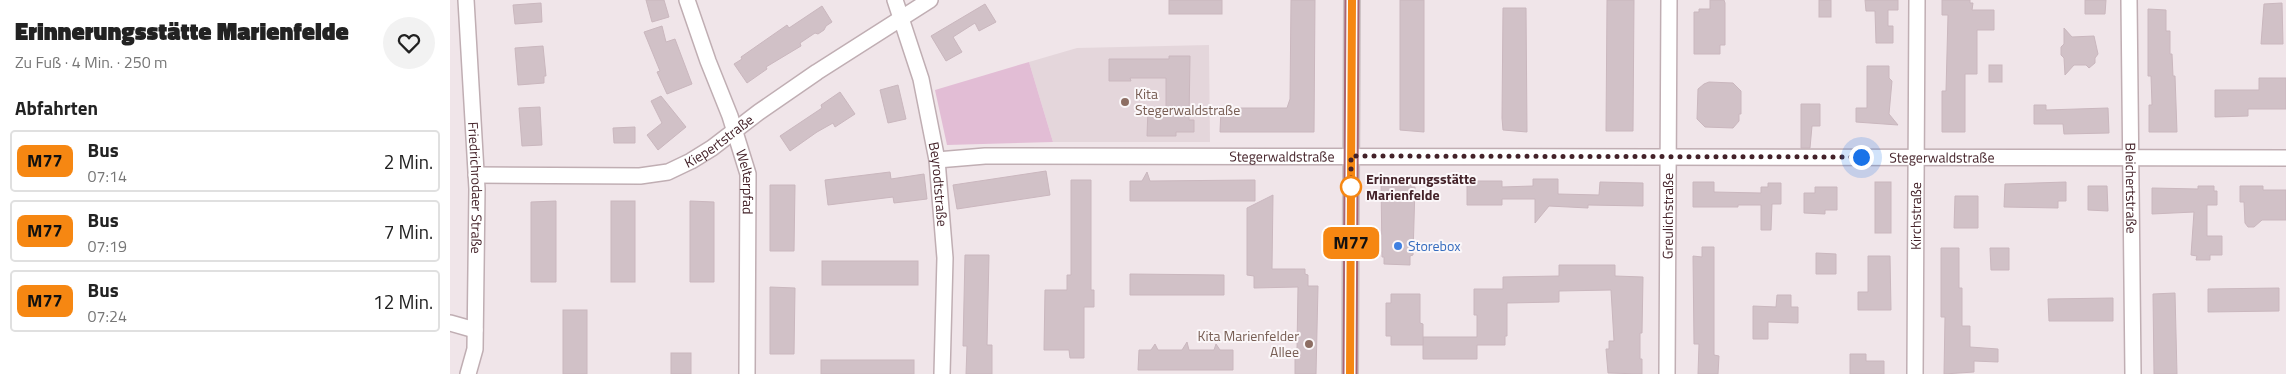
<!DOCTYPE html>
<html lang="de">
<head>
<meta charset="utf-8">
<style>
  body { margin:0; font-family:"Titillium Web",sans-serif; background:#f2f2f2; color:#222; height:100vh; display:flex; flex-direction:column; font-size:19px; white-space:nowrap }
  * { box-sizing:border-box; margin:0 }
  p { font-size:16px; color:#767676 }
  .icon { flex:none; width:28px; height:28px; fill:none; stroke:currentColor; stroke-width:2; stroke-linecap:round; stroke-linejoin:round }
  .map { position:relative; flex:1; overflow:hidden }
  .sheet { display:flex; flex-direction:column; background:#fff; width:450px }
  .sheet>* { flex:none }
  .badge { padding:0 10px; border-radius:8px; font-size:18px; line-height:32px }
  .you { position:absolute; width:25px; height:25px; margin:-12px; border:4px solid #fff; border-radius:50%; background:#1a73e8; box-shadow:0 0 0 8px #1a73e833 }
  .map>.badge { position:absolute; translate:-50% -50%; box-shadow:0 0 0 2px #fff }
  h2 { padding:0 15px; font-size:19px; line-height:45px }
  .round { display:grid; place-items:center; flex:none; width:52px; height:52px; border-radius:26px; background:#f2f2f2 }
  .summary { display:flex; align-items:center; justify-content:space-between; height:85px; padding:0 15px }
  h1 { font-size:24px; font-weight:800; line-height:38px }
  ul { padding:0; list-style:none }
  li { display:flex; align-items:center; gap:15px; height:62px; margin:0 10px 8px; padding:0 5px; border:2px solid #e0e0e0; border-radius:5px }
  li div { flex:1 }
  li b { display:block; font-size:19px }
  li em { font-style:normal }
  li .badge { min-width:55px; font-weight:700; text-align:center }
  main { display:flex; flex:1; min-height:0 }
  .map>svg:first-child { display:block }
  .built { fill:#e4d6db }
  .green { fill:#e2bdd5 }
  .building { fill:#d1c1c7; stroke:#cab7be }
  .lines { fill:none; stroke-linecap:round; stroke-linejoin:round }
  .minor-casing { stroke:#c0aeb3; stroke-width:18 }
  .major-casing { stroke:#cbc1c3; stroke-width:18 }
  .minor { stroke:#fff; stroke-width:15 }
  .major { stroke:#a96673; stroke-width:15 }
  .line-casing { stroke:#fff; stroke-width:11 }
  .line { stroke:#f68712; stroke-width:8 }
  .walk { stroke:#442229; stroke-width:5; stroke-dasharray:0 9 }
  .education-dot { fill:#8d6e63; stroke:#fbf7f9; stroke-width:2 }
  .stop-dot { fill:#fff; stroke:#f68712; stroke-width:2.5 }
  .shop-dot { fill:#3f7fe0; stroke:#fbf7f9; stroke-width:2 }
  .labels { text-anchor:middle; stroke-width:4; stroke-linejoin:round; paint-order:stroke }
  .education-label { font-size:14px; fill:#785e54; stroke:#fbf7f9; text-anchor:start }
  .street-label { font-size:14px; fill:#442229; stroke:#fbf7f9 }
  .stop-label { font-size:14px; font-weight:bold; fill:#442229; stroke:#fbf7f9; text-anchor:start }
  .shop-label { font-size:14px; fill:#366cbe; stroke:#fbf7f9; text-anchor:start }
</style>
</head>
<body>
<main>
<section class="sheet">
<div class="summary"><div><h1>Erinnerungsstätte Marienfelde</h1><p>Zu Fuß · 4 Min. · 250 m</p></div><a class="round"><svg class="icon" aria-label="heart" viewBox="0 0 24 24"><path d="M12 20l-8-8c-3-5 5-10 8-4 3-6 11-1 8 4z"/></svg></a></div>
<h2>Abfahrten</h2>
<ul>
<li><span class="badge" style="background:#f68712;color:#111">M77</span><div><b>Bus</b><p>07:14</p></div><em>2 Min.</em></li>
<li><span class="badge" style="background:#f68712;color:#111">M77</span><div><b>Bus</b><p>07:19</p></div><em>7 Min.</em></li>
<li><span class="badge" style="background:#f68712;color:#111">M77</span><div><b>Bus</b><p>07:24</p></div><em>12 Min.</em></li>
</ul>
</section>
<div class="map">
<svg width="1836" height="374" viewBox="0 0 1836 374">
  <rect width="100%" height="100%" fill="#f0e5e9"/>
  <polygon class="built" points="759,45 760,142 603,142 579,62 627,48"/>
  <polygon class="green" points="579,62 603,142 497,145 485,90"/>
  <g class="building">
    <polygon points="196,0 214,0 219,17 202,22"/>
    <rect x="719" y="0" width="53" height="14"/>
    <polygon points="841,0 865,0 864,132 770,132 771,108 837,108 840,99"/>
    <polygon points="950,0 974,0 974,132 950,130"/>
    <polygon points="1157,0 1184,0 1183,131 1156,131"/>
    <polygon points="1260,0 1274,0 1275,3 1275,45 1270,45 1270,54 1244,54 1244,12 1249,12 1249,9 1260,9"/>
    <rect x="1369" y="0" width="12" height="17"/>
    <polygon points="1415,0 1448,0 1448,10 1438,10 1438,26 1443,26 1443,43 1426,43 1425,11 1416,11"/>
    <polygon points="1492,0 1520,0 1520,3 1523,3 1522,10 1544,10 1544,30 1527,30 1527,74 1515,74 1515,132 1492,132 1492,91 1496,91 1498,15 1492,15"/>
    <polygon points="1635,0 1656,0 1655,14 1635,14"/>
    <polygon points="91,3 92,22 65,24 63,5"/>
    <polygon points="1832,3 1833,44 1811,44 1814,4"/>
    <polygon points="535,4 546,22 529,31 525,23 503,37 512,52 496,61 481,36"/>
    <polygon points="372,6 382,22 376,26 374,30 368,34 365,33 350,43 351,46 316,67 317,69 297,83 284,64 292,59 291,57 337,25 339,28"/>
    <polygon points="1053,8 1076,8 1077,132 1053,130 1052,118"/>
    <polygon points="1698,9 1716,10 1716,31 1720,31 1720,54 1722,54 1723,76 1725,76 1727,132 1699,132 1699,105 1702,105 1701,76 1698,76"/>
    <polygon points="212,26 216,42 225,39 242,84 217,94 207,72 210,71 194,32"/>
    <polygon points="1614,28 1622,37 1644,36 1648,54 1645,58 1645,63 1639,68 1636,65 1624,65 1615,75 1614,58 1611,55 1611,47 1614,44"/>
    <polygon points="93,46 96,76 94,76 94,83 68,85 65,48"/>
    <polygon points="719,56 740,56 739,120 744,120 744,132 726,132 726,136 697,136 698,108 716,108 716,78 680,78 681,81 659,81 659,59 719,59"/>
    <rect x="1539" y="65" width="13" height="17"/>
    <polygon points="1417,66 1439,66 1439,78 1442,81 1439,114 1448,125 1406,122 1406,108 1417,108"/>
    <polygon points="1809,78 1836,78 1836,109 1798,109 1798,116 1765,117 1765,90 1809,90"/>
    <polygon points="1259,82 1283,83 1291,91 1291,114 1289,114 1289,121 1283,128 1255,127 1247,119 1248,89 1254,84"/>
    <polygon points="448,85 456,119 438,123 430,90"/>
    <polygon points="390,92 405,114 385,127 383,123 367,132 340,151 330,136 372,108 371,105"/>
    <polygon points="211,96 236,127 208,150 197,135 212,123 201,101"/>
    <polygon points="1351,104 1370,104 1370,126 1362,126 1360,148 1351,148"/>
    <polygon points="1584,105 1596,105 1596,110 1658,108 1659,133 1614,134 1613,124 1584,124"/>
    <polygon points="90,107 92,145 72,146 69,108"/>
    <polygon points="185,127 185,143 164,143 163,128"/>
    <polygon points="596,171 600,195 507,209 503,185"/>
    <polygon points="440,172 441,179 474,174 477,199 444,203 443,197 378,205 375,180"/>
    <polygon points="697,172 700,181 805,180 805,201 680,201 680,181 692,181"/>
    <polygon points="1083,179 1108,179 1108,194 1149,195 1150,182 1193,183 1193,206 1138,205 1138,208 1099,206 1085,223 1085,199 1052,199 1052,205 1017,205 1017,181 1052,181 1052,187 1083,186"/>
    <polygon points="621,180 641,180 641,290 644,290 644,307 634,307 634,358 620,358 619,350 594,350 595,290 617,290 617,275 621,275"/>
    <polygon points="931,181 961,181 961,187 965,187 963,255 960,256 960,265 934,264 934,257 932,257"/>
    <polygon points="1243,182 1264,182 1264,192 1311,193 1311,187 1318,187 1318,183 1331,183 1331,204 1322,204 1321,230 1311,230 1311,205 1288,205 1288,207 1243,207"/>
    <rect x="1425" y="182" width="16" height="51"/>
    <polygon points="1616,182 1616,201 1608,201 1608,208 1554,207 1555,184"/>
    <polygon points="320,185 345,185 344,251 320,251"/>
    <polygon points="1638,186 1657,186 1658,211 1638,210"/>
    <polygon points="1748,186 1764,186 1764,191 1767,191 1767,205 1757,205 1757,236 1772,236 1772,255 1760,255 1760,260 1746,260 1747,256 1741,255 1744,212 1702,214 1702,188 1748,189"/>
    <polygon points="1790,186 1813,186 1813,190 1836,190 1836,220 1812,220 1804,227 1798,227 1795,223 1794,202 1790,202"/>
    <polygon points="1365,187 1387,187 1387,210 1375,210 1375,214 1354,213 1354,193 1365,193"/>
    <polygon points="823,195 822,269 855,269 855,274 858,275 858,286 868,286 866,374 845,374 845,349 847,349 848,287 804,288 804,276 797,275 797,208"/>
    <polygon points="1505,196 1528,196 1528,228 1504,228"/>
    <polygon points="106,201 106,282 81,282 81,202"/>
    <rect x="161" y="201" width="24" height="81"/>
    <polygon points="240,201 264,202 264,282 240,282"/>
    <polygon points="1252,247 1264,247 1264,355 1269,356 1268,374 1248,374 1249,344 1244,344 1243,256 1252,257"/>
    <polygon points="1491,248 1509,248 1509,288 1512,288 1512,326 1520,326 1520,347 1548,349 1548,362 1524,361 1524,372 1494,374 1495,317 1491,317"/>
    <polygon points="1540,248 1559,248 1559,270 1541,270"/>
    <polygon points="1366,253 1386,254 1386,274 1366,274"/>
    <polygon points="515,255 539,255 537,345 542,345 542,374 516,374 517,346 513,346"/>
    <polygon points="1418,256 1440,256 1441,310 1408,310 1408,292 1418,292"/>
    <rect x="372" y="261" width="96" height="24"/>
    <polygon points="1109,265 1165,265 1165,276 1193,277 1192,333 1190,333 1190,359 1192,359 1192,374 1158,373 1156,349 1159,349 1159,341 1164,341 1161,290 1109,291 1109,302 1057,303 1057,336 1055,336 1055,345 1027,345 1027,359 973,359 973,337 1027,337 1027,315 1024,315 1024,289 1053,289 1053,277 1109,276"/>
    <polygon points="680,274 774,275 774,295 680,295"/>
    <polygon points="320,287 345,288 344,354 320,354"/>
    <polygon points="1829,288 1829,311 1758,312 1758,289"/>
    <polygon points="1725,293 1727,374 1704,374 1703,294"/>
    <polygon points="941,294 970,294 970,323 973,324 973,345 941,345 941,336 936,336 936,303 941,303"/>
    <polygon points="1327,295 1341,295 1341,307 1348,307 1348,323 1318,322 1318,339 1303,339 1303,306 1326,307"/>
    <polygon points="1663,298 1663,321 1599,321 1598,299"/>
    <rect x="113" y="310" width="24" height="64"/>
    <polygon points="737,342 739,350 764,350 766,344 770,350 783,350 783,370 688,370 689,350 701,350 705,344 708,350 732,350"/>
    <rect x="221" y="353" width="20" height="21"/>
    <polygon points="1400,354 1416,354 1416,361 1434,361 1434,374 1400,374"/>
    <rect x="371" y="360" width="93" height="14"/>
  </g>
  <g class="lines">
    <g class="minor-casing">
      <g id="minor">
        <path id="s1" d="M 16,0 L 27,189 L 25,349 L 18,374"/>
        <path id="s2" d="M 237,0 L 258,61 L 280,116 L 298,174 L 297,374"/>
        <path id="s3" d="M 445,0 L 471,79 L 487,160 L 495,258 L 492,374"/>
        <path id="s4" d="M 1679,0 L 1683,374"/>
        <path id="s5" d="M 487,160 L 535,156 L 1836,158"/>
        <path id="s6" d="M 26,175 L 190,176 L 218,172 L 241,161 L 262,148 L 309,112 L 367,72 L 480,0"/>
        <polyline points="0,323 25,330"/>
        <path id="s7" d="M 1217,374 L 1219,0"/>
        <path id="s8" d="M 1465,374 L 1467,0"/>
      </g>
    </g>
    <g class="major-casing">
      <polyline id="major" points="900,374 902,0"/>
    </g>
    <use href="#minor" class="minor"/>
    <use href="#major" class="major"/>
  </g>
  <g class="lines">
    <g class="line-casing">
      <polyline id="line" points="900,374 902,0"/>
    </g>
    <use href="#line" class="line"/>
    <polyline class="walk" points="901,187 901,156 1411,157"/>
  </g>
  <g class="education-dot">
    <circle cx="675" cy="102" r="5"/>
    <circle cx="859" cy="344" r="5"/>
  </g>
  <circle class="stop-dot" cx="901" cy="187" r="10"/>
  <circle class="shop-dot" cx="948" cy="246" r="5"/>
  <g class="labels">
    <g class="education-label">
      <text x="685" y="99">Kita<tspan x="685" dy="16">Stegerwaldstraße</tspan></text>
      <text x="849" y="341" text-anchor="end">Kita Marienfelder<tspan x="849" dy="16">Allee</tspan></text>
    </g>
    <g class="street-label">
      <text dy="5" stroke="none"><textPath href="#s6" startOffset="252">Kiepertstraße</textPath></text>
      <text dy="5" stroke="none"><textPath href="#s5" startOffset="345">Stegerwaldstraße</textPath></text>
      <text dy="5" stroke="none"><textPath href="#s5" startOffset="1005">Stegerwaldstraße</textPath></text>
      <text dy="5" stroke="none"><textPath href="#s2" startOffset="192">Welterpfad</textPath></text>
      <text dy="5" stroke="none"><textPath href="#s3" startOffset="190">Beyrodtstraße</textPath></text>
      <text dy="5" stroke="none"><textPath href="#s1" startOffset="188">Friedrichrodaer Straße</textPath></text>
      <text dy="5" stroke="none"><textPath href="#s4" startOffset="188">Bleichertstraße</textPath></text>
      <text dy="5" stroke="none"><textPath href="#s7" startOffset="158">Greulichstraße</textPath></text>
      <text dy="5" stroke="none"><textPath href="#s8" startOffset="158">Kirchstraße</textPath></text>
    </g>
    <g class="stop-label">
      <text x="916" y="184">Erinnerungsstätte<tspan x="916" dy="16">Marienfelde</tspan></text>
    </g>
    <g class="shop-label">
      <text x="958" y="251">Storebox</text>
    </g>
  </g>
</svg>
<div class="you" style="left:1411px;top:157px"></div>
<b class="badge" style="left:901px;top:243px;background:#f68712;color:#111">M77</b>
</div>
</main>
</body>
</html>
